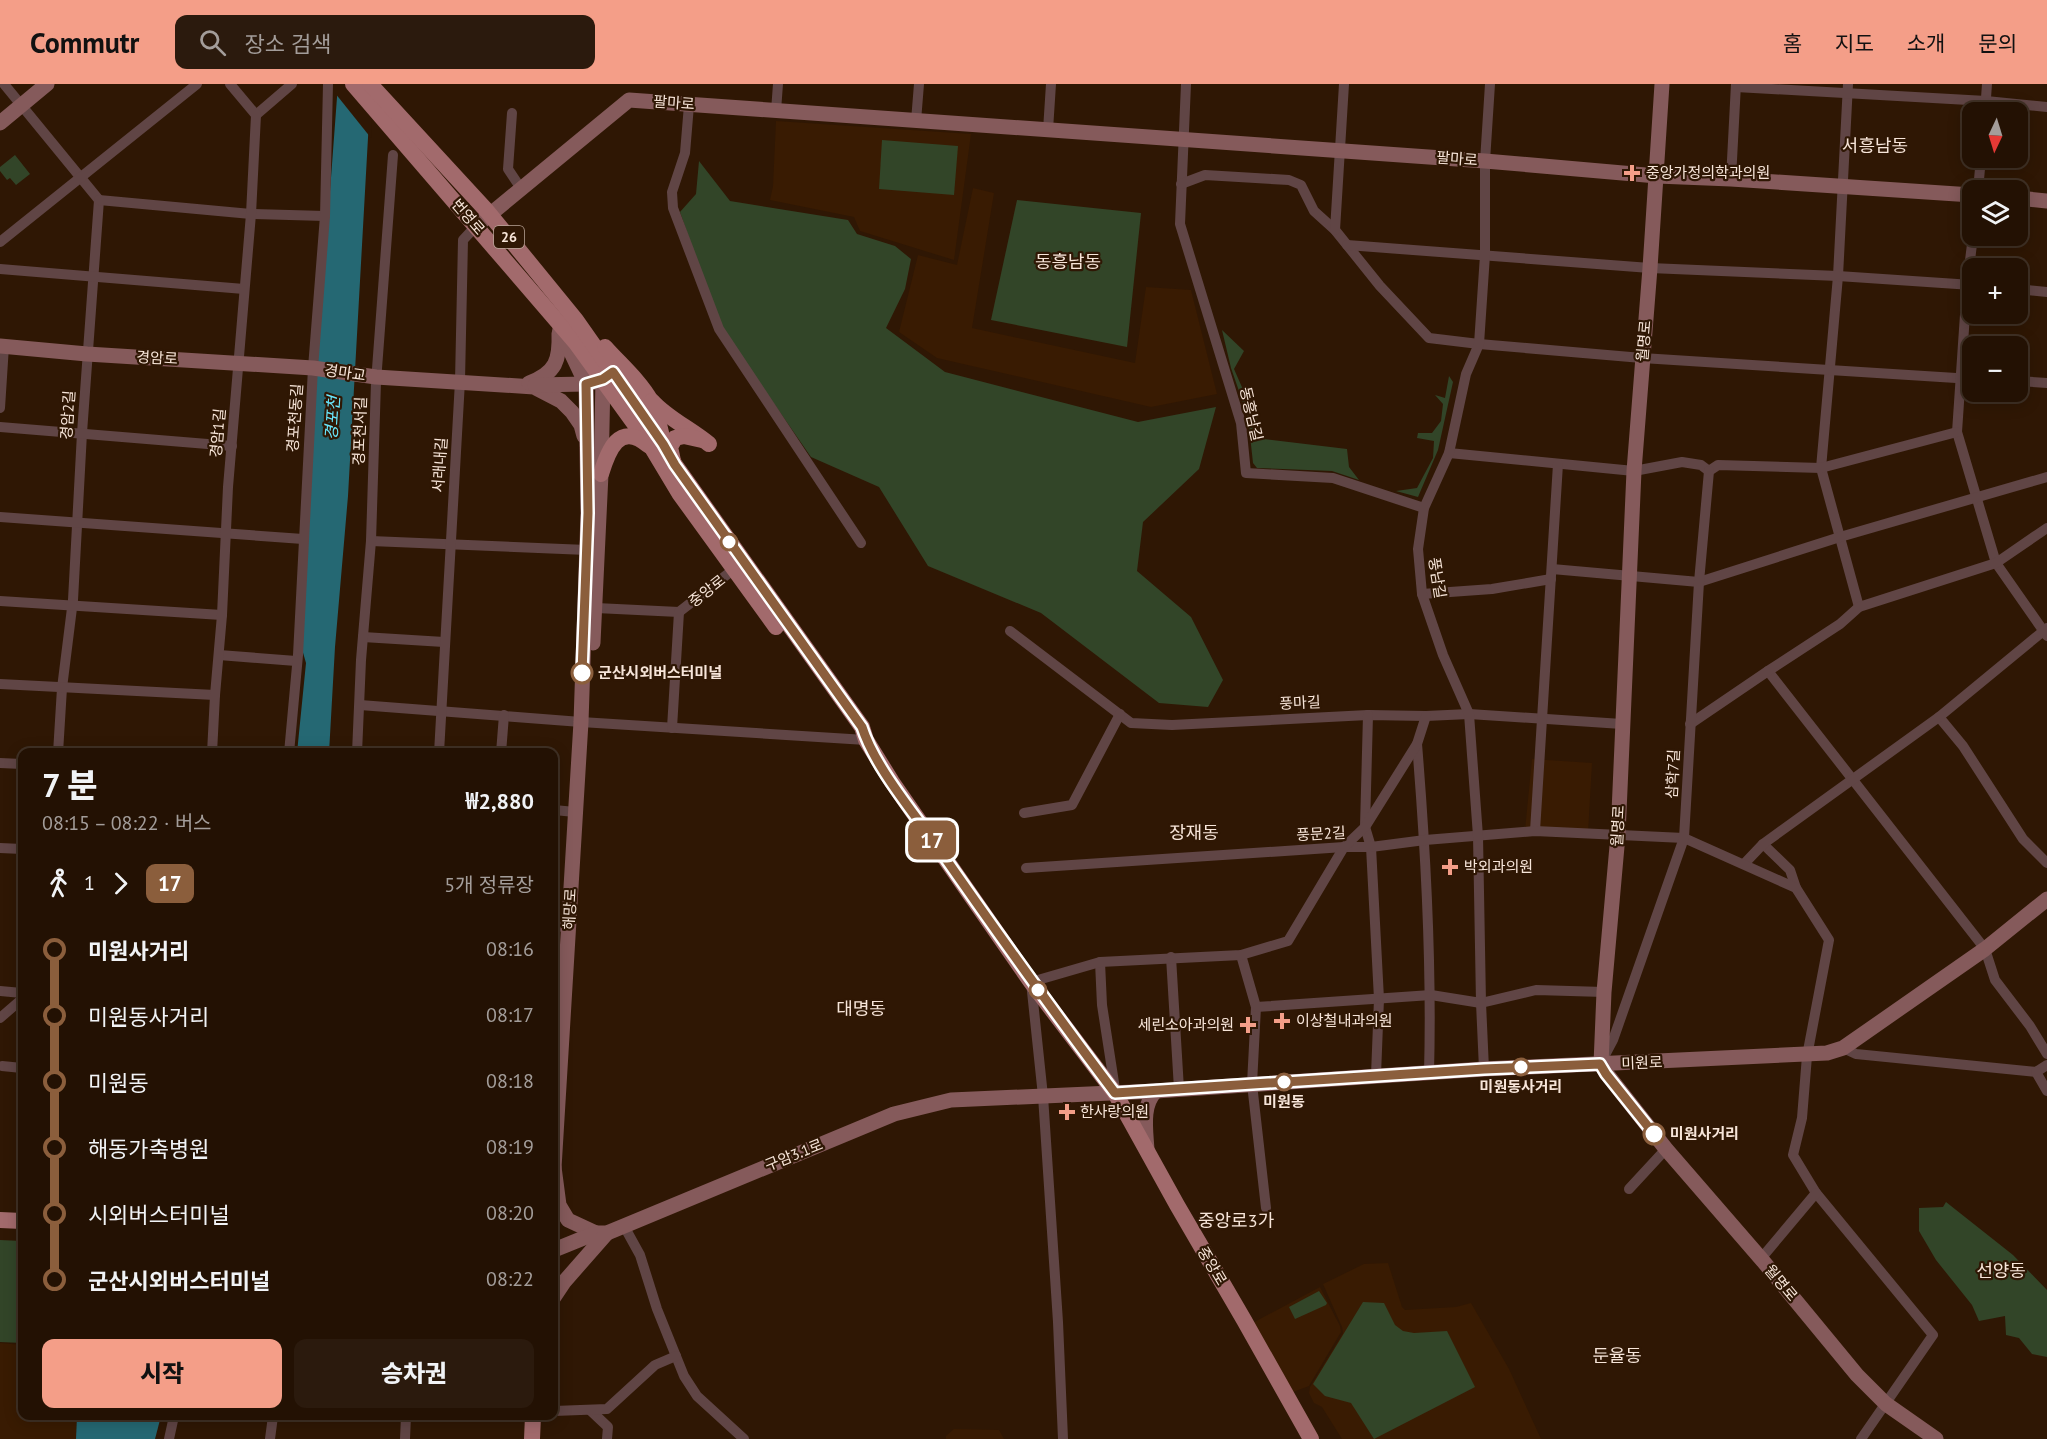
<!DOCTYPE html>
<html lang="ko">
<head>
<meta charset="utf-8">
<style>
  body { margin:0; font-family:"PT Sans","Noto Sans KR",sans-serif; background:#2b1a0d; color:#f1f3f6; height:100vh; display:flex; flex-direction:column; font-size:22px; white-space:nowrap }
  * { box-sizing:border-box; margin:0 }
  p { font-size:20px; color:#a39d9a }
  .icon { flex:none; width:33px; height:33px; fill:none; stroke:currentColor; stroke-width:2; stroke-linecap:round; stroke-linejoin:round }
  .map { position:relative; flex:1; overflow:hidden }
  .panel { position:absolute; left:18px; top:664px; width:540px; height:672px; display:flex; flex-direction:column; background:#231103; border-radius:12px; box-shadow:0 3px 15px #0003,0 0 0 2px #403125 }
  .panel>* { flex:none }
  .badge { padding:0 12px; border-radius:9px; font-size:21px; line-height:39px }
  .needle { width:39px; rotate:184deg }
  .buttons { position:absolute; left:1962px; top:18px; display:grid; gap:12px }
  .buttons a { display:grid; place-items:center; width:66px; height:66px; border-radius:12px; background:#231103; box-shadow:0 3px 15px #0003,0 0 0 2px #403125; font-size:30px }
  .map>.badge { position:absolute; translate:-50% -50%; box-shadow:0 0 0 3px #fff }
  .legs { display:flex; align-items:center; gap:9px; height:66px; padding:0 24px; font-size:20px }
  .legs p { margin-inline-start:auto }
  .head { display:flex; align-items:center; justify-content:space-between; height:102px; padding:0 24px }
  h1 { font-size:33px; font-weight:800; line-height:45px }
  .button { display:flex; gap:12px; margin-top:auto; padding:12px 24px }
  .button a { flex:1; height:69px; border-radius:12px; background:#f49e88; color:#111; font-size:24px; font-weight:800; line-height:69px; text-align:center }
  .button a+a { background:#2b1a0d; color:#f1f3f6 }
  ul { padding:0 24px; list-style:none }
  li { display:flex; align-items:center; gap:21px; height:66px; font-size:22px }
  li i { display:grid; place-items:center; width:9px; height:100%; margin:0 8px; background:currentColor }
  li i::after { content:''; width:15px; height:15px; margin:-8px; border:4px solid; border-radius:50%; background:#231103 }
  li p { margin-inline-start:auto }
  li:first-child i { background:linear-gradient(#0000 50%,currentColor 0) }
  li:last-child i { background:linear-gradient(currentColor 50%,#0000 0) }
  header { display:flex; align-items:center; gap:36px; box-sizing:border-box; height:84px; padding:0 30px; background:#f49e88; color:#111 }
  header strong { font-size:28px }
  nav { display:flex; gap:33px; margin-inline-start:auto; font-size:21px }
  .search { width:420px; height:54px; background:#2b1a0d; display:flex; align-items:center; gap:15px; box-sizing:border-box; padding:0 21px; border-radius:12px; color:#a39d9a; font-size:22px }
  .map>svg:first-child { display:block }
  .built { fill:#391b02 }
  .green { fill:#324528 }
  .water { fill:#256873 }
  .pier { fill:#2f1704 }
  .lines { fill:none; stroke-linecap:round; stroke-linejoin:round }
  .street { stroke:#604545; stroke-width:10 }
  .secondary { stroke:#855a5b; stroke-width:15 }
  .primary { stroke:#a26a6c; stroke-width:16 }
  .line-1-casing { stroke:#fff; stroke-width:14 }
  .line-1 { stroke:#8b5e3c; stroke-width:9 }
  .poi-dot { fill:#f49e88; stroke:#2f1704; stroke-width:2 }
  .stop-1-dot { fill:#fff; stroke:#8b5e3c; stroke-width:3 }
  .labels { text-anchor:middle; stroke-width:4.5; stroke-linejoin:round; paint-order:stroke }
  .shield { fill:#2f1704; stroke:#bba799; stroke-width:1.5 }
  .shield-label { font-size:14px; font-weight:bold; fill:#f7e5d9 }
  .street-label { font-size:15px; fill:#f7e5d9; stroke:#2f1704 }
  .poi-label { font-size:15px; fill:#f7e5d9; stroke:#2f1704; text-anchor:start }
  .stop-label { font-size:15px; font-weight:bold; fill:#f7e5d9; stroke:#2f1704; text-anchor:start }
  .water-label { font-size:16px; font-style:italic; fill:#6ae9ff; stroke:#2f1704 }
  .quarter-label { font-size:18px; fill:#f7e5d9; stroke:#2f1704 }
</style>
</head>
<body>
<header>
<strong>Commutr</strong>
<div class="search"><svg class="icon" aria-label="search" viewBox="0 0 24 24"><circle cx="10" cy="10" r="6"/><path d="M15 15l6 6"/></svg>장소 검색</div>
<nav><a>홈</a><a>지도</a><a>소개</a><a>문의</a></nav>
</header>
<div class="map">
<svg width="2047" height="1355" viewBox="0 0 2047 1355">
  <rect width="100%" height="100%" fill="#2f1704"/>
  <g class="built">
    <polygon points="776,37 971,50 954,176 860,147 854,133 770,116 773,102"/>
    <polygon points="973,104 994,109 972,244 1135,279 1146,203 1191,206 1217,310 1151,323 937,274 899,248 918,171 957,181"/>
    <polygon points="1532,675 1592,679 1588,749 1525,746"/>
    <polygon points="1388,1179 1402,1223 1405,1226 1456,1223 1471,1219 1509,1285 1541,1355 1342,1355 1322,1323 1314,1319 1309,1309 1310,1303 1343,1249 1342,1243 1323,1200 1364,1180"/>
    <polygon points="1320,1203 1340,1242 1341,1248 1309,1302 1285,1311 1245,1243"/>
    <polygon points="0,1259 22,1261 22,1332 77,1332 76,1355 0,1355"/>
    <polygon points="954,1345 999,1346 1004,1355 946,1355 946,1352"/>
  </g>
  <g class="green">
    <polygon points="882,56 958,62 954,111 879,105"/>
    <polygon points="15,71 30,90 16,101 10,94 7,96 0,87 0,83"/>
    <polygon points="699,77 730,117 848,136 857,150 895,162 911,175 905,205 886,244 945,288 1138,338 1216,323 1199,385 1143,438 1137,487 1191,533 1223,596 1208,623 1159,619 1041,529 928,482 879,403 811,373 719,240 680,128 696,110"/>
    <polygon points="1017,116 1141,129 1127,263 991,236"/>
    <polygon points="1222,246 1244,267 1234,285 1252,326 1257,330 1256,354 1347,365 1349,383 1359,396 1332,387 1257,384 1253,379 1248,333 1231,284"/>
    <polygon points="1449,292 1453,298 1438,366 1418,413 1396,407 1417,404 1433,374 1434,357 1417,354 1418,349 1432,349 1441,337 1443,320 1435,311 1445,314"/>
    <polygon points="1946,1118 2013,1171 2047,1206 2047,1273 2032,1270 2019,1254 2006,1251 2005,1232 1979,1237 1972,1221 1936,1176 1919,1147 1919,1124 1943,1123"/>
    <polygon points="0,1156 22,1157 22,1259 0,1258"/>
    <polygon points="1319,1207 1327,1219 1326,1221 1295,1235 1289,1223"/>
    <polygon points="1363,1218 1384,1219 1395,1241 1403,1247 1414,1249 1447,1247 1475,1303 1374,1355 1351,1319 1325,1312 1313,1300"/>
  </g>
  <g class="water">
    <polygon points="338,0 371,0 348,412 335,563 329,669 297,669 306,579 302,565 317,281"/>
    <polygon points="77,1332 161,1332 155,1355 76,1355"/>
  </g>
  <polygon class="pier" points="335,0 374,0 371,54 335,9"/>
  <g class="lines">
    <g class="street">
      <polyline points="4,0 99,116 82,349 73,516 62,604 58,669"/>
      <polyline points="1186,0 1180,140 1241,339 1246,389 1333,394 1424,424"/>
      <polyline points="1848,0 1838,192 1821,384 1859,523"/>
      <polyline points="1736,3 1986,17 2047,23"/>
      <polyline points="689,21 685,69 672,108 673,124 719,245 861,459"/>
      <polyline points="776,27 778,0"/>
      <polyline points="1985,28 1987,0"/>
      <polyline points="512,29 508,85 522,106"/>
      <polyline points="256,31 292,0"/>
      <polyline points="916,37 919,0"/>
      <polyline points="1048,46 1051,0"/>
      <polyline points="1731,95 1736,0"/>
      <polyline points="1181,100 1205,91 1289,96 1301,101 1314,127 1335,146 1380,202 1429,254 1479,260 1642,274 1972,295"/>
      <polyline points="1978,106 1981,74"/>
      <polyline points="99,116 251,130 325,132"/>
      <polyline points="1335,146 1344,0"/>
      <polyline points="1973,152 1967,201 1957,348 1996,479 2047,552"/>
      <polyline points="0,158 197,0"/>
      <polyline points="1347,161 1650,184 1838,192 1972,201"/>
      <polyline points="0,185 244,205"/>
      <polyline points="2018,205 2047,208"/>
      <polyline points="2018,297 2047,299"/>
      <polyline points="0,324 4,262"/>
      <polyline points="0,343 232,362"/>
      <polyline points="1449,369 1634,387 1682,378 1701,381 1709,387"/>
      <polyline points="1709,387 1718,381 1821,384 1957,348"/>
      <polyline points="0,433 303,455"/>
      <polyline points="371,457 587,466"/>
      <polyline points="1552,485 1699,498 1840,453 2047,393"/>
      <polyline points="1422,510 1492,505 1551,495"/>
      <polyline points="0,517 222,531"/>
      <polyline points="596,524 679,528"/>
      <polyline points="679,528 738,482"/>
      <polyline points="1010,547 1131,639 1172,641 1368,631 1426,632 1469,630 1622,640"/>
      <polyline points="363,553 444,558"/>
      <polyline points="219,571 296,577"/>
      <polyline points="1768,587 1985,865 1995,896 2030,942 2047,970"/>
      <polyline points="0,600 215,611"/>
      <polyline points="360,621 581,638 866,656"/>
      <polyline points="1368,631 1365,743 1371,763 1379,915 1376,991"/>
      <polyline points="1939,633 1963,662 2023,755 2047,779"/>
      <polyline points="1690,640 1768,587 1840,540 1859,523 1996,479 2047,444"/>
      <polyline points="672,644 679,528"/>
      <path d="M 1417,660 C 1426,770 1432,879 1429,989"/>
      <polyline points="212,669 215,611 222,531 228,403 251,130 256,31 230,0"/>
      <polyline points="289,669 298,571 313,284 325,132 328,0"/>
      <polyline points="357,669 361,576 371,457 376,298 393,71"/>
      <polyline points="439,669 460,297 463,156 476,142"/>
      <polyline points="501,669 504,631"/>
      <polyline points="0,679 22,680"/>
      <polyline points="554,726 575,728"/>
      <polyline points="1024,729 1072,721 1120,630"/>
      <polyline points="1535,747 1558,380"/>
      <polyline points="1763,760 1790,786 1796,804"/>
      <polyline points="0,764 22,765"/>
      <polyline points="1744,780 1763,760 1939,633 2047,544"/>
      <polyline points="1026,784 1344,763 1371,763 1425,756 1535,747 1684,754 1796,804 1829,856 1807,972 1802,1034 1793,1071 1816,1109 1933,1251 1861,1355"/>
      <polyline points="554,843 569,842"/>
      <polyline points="1241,871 1256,923 1252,1000 1266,1124"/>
      <polyline points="1171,873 1179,1005"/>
      <polyline points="1100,878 1102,921 1115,1005"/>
      <polyline points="0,907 22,909"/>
      <polyline points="1256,923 1431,911 1481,919 1536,906 1604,908"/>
      <polyline points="0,934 22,915"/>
      <polyline points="1843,964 1856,970 2036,988 2047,981"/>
      <polyline points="1603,975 1613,956 1684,754 1699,498 1709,387"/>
      <polyline points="2,982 22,984"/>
      <polyline points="1484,985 1481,919 1478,752 1469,630 1443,571 1422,510 1418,465 1424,424 1449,369 1466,290 1479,260 1485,171 1485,77 1490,0"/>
      <polyline points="2036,988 2047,1007"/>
      <polyline points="1629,1105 1666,1065"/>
      <polyline points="624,1142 640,1171 657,1225 684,1292 697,1312 744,1355"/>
      <polyline points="1763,1177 1764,1171 1816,1109"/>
      <polyline points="590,1326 608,1343 607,1355"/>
      <polyline points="554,1327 607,1325 655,1281 676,1272"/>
      <polyline points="169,1355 174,1332"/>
      <polyline points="270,1355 273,1332"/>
      <polyline points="405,1355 406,1332"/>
      <polyline points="1063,1355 1058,1238 1043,1012 1031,898 1100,878 1241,871 1288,857 1344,763 1365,743 1417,660 1426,632"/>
    </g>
    <g class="secondary">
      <polyline points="1662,0 1650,184 1634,387 1618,751 1604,908 1601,980 1606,989 1666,1065 1763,1177 1857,1291 1886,1320 1936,1355"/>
      <polyline points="0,39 47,0"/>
      <polyline points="2018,114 2047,117"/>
      <polyline points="476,142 629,16 1485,77 1657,92 1731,95 1972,111"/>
      <polyline points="0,262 87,270 313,284 376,293 534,303 561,317 572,328 581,341 584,352"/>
      <path d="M 529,299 C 556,289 560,276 559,249"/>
      <polyline points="535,301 586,300 595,298"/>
      <polyline points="593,559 601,390 603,295"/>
      <path d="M 1147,1066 C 1146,1047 1141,1021 1156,1007"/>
      <polyline points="554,1083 559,1121 568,1136 596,1149"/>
      <polyline points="554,1084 581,638 588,429 586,300 560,245"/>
      <polyline points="554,1166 596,1149 607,1149 624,1142 894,1030 951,1016 1156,1007 1484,985 1827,969 1843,964 1985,865 2047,815"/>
      <polyline points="554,1213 564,1198 607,1149"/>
    </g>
    <g class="primary">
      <polyline points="353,0 576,259 652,364 679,409 776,543"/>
      <polyline points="370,0 487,127 576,236 663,360 675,381 862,643 866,656 892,698 1031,898 1115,1009 1177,1121 1244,1236 1311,1355"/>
      <path d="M 605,263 C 620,280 640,297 651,317 C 657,328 659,341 662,353"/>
      <path d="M 652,317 C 667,334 691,345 709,360"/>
      <polyline points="673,377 670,363 675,354 684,352 702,356"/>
      <path d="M 601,390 C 608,367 619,337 648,361"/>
      <polyline points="0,1136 22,1137"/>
      <polyline points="532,1355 533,1332"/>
    </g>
  </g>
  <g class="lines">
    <g class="line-1-casing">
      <path id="line-1" d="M 582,589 L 588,429 L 586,300 L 603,295 L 613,288 L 663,360 L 675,381 L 862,643 C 874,681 910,724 934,758 C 993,843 1053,927 1115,1009 L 1484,985 L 1600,980 L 1606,990 L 1654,1050"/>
    </g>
    <use href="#line-1" class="line-1"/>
  </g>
  <g class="poi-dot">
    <path d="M1629 80h6v6h6v6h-6v6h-6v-6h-6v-6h6z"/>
    <path d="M1447 774h6v6h6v6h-6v6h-6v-6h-6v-6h6z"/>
    <path d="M1279 928h6v6h6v6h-6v6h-6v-6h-6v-6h6z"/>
    <path d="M1245 932h6v6h6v6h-6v6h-6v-6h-6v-6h6z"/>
    <path d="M1064 1019h6v6h6v6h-6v6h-6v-6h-6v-6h6z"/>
  </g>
  <g class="stop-1-dot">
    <circle cx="729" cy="458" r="8"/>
    <circle cx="582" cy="589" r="10"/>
    <circle cx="1038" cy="906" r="8"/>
    <circle cx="1521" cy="983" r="8"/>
    <circle cx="1284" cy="998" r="8"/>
    <circle cx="1654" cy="1050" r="10"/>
  </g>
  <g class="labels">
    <rect class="shield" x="494" y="142" width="30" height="22" rx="4.5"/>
    <g class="shield-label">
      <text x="509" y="158">26</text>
    </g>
    <g class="street-label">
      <text transform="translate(674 19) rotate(4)" y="5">팔마로</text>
      <text transform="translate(1457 75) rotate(4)" y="5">팔마로</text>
      <text transform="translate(468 133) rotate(49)" y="5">번영로</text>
      <text transform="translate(1644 257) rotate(-85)" y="5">월명로</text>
      <text transform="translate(157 274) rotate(3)" y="5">경암로</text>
      <text transform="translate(345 289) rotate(8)" y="5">경마교</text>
      <text transform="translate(1251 330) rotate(77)" y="5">동흥남길</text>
      <text transform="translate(68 331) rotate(-86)" y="5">경암2길</text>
      <text transform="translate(295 334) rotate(-86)" y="5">경포천동길</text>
      <text transform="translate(360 347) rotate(-88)" y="5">경포천서길</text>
      <text transform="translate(218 349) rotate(-85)" y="5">경암1길</text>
      <text transform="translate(440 381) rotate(-86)" y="5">서래내길</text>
      <text transform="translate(1437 494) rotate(81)" y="5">풍남길</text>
      <text transform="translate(707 507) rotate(-38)" y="5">중앙로</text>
      <text transform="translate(1300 619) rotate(-3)" y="5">풍마길</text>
      <text transform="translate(1673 690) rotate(-87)" y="5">삼학7길</text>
      <text transform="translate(1618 742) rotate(-87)" y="5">월명로</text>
      <text transform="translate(1321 750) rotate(-3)" y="5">풍문2길</text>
      <text transform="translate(570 825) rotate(-87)" y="5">해망로</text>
      <text transform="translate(1642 979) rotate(-2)" y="5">미원로</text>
      <text transform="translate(794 1071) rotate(-22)" y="5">구암3.1로</text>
      <text transform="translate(1212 1182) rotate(59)" y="5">중앙로</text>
      <text transform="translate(1781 1199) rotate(50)" y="5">월명로</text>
    </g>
    <g class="poi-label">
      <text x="1646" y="94">중앙가정의학과의원</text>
      <text x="1464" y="788">박외과의원</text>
      <text x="1296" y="942">이상철내과의원</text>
      <text x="1234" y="946" text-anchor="end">세린소아과의원</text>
      <text x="1080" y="1033">한사랑의원</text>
    </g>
    <g class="stop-label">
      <text x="598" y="594">군산시외버스터미널</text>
      <text x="1521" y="1008" text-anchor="middle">미원동사거리</text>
      <text x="1284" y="1023" text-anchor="middle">미원동</text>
      <text x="1670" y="1055">미원사거리</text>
    </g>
    <g class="water-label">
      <text transform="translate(332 334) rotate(-86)" y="6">경포천</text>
    </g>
    <g class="quarter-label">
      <text x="1875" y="68">서흥남동</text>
      <text x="1068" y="184">동흥남동</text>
      <text x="1194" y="755">장재동</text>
      <text x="861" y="931">대명동</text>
      <text x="1236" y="1143">중앙로3가</text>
      <text x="2001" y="1193">선양동</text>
      <text x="1617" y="1278">둔율동</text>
    </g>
  </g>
</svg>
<div class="buttons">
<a><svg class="needle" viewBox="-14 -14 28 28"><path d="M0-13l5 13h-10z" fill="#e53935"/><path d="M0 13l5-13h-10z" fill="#a39d9a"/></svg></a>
<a><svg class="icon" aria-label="layers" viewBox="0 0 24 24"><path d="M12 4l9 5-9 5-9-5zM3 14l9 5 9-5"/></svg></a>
<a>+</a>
<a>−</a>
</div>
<b class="badge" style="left:932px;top:756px;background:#8b5e3c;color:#fff">17</b>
<section class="panel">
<div class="head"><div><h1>7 분</h1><p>08:15 – 08:22 · 버스</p></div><b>₩2,880</b></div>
<div class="legs"><svg class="icon" aria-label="walk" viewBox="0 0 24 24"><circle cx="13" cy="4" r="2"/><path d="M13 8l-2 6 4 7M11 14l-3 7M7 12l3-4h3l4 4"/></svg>1<svg class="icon" aria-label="forward" viewBox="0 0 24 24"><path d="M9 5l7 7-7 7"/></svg><b class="badge" style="background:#8b5e3c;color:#fff">17</b><p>5개 정류장</p></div>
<ul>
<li><i style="color:#8b5e3c"></i><b>미원사거리</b><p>08:16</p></li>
<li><i style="color:#8b5e3c"></i><span>미원동사거리</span><p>08:17</p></li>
<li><i style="color:#8b5e3c"></i><span>미원동</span><p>08:18</p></li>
<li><i style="color:#8b5e3c"></i><span>해동가축병원</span><p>08:19</p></li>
<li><i style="color:#8b5e3c"></i><span>시외버스터미널</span><p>08:20</p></li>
<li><i style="color:#8b5e3c"></i><b>군산시외버스터미널</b><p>08:22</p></li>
</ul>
<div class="button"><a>시작</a><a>승차권</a></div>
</section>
</div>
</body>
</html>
